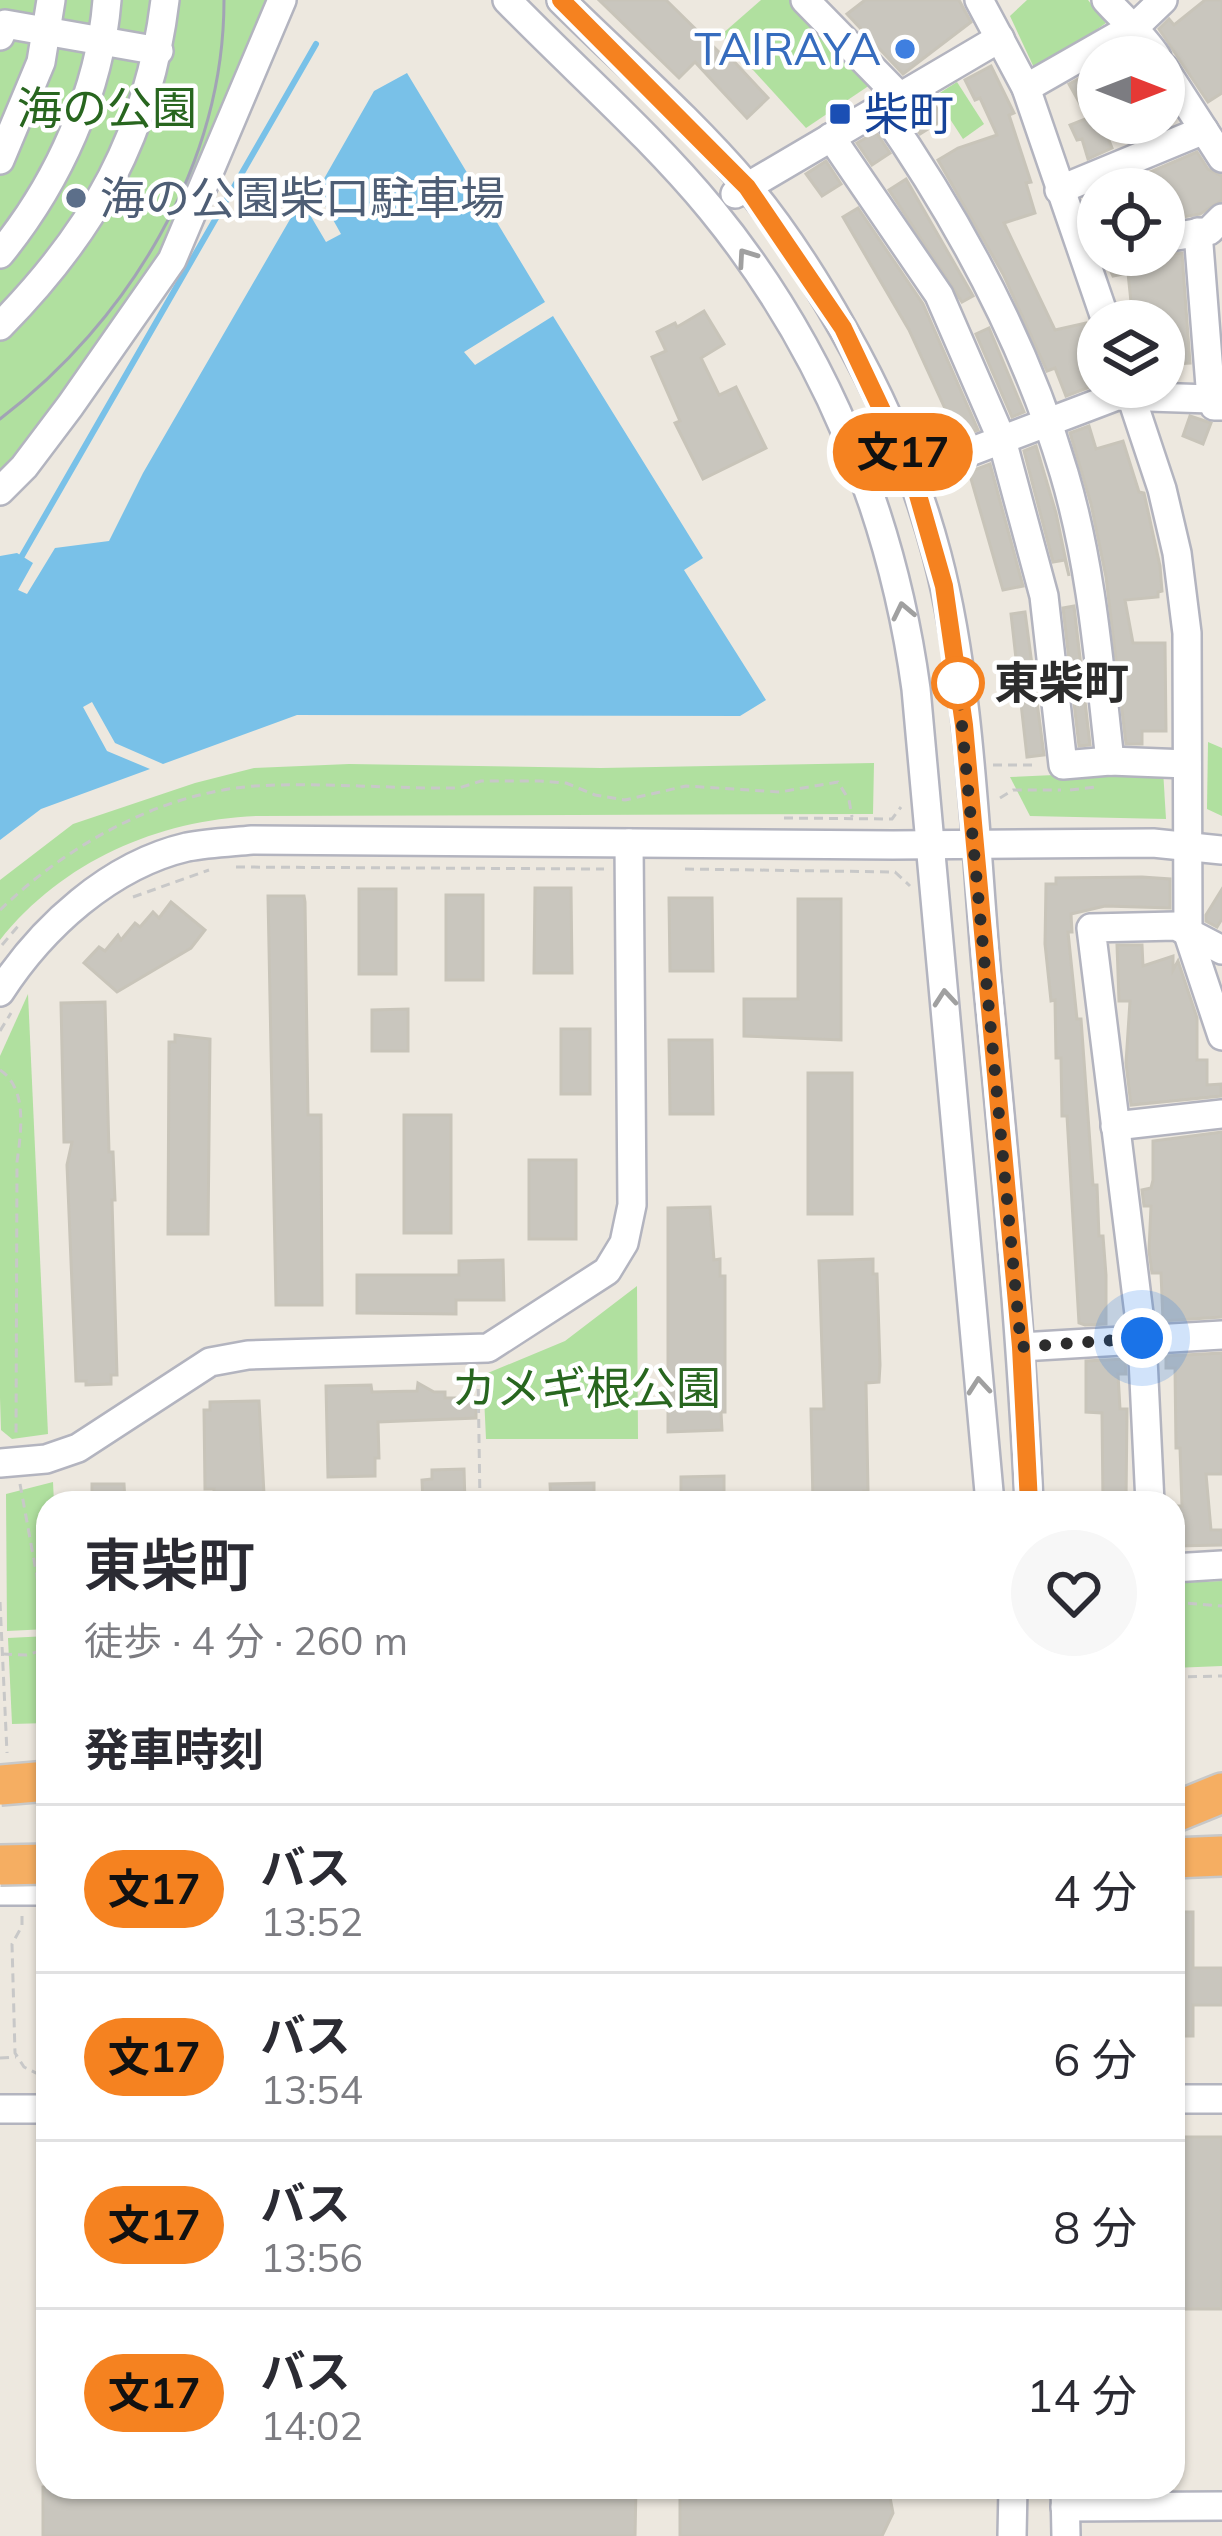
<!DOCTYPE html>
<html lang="ja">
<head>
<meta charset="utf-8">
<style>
  body { margin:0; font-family:Mulish,"Noto Sans JP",sans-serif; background:#f7f7f7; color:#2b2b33; height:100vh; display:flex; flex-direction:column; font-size:45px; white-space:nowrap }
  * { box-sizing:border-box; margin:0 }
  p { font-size:39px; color:#7c7c81 }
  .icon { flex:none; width:66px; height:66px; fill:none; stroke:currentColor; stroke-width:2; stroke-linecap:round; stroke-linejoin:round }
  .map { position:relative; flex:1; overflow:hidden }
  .sheet { position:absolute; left:36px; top:1491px; width:1149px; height:1008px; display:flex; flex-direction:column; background:#fff; border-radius:36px; box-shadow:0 3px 9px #0004 }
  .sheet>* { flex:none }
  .badge { padding:0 24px; border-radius:39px; font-size:42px; line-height:78px }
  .needle { width:78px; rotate:90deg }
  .buttons { position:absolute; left:1077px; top:36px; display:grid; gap:24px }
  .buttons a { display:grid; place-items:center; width:108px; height:108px; border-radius:50%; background:#fff; box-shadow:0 3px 9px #0004; font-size:60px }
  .you { position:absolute; width:60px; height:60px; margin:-30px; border:9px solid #fff; border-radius:50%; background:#1a73e8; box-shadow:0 0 0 18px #1a73e833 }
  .map>.badge { position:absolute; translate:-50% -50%; box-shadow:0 0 0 6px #fff }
  h2 { padding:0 48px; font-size:45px; line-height:108px }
  .round { display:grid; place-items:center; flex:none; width:126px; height:126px; border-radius:63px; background:#f7f7f7 }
  .headline { display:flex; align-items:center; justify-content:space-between; height:204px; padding:0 48px }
  h1 { font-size:57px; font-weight:600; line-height:90px }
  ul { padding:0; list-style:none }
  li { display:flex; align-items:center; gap:36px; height:168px; padding:0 48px; border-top:3px solid #e1e1e2 }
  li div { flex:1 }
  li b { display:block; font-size:45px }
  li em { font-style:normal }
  li .badge { min-width:132px; font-weight:700; text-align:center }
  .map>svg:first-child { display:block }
  .green { fill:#b0e09f }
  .water { fill:#79c1e8 }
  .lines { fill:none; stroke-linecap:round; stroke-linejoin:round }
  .stream { stroke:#79c1e8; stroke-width:6 }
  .building { fill:#c9c6be; stroke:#c8c4b9; stroke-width:3 }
  .minor-casing { stroke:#b3b4bf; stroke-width:32 }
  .highway-casing { stroke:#c8c8c8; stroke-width:44 }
  .path { stroke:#c8c8c8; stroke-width:3; stroke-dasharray:9 6; stroke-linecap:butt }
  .minor { stroke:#fff; stroke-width:27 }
  .highway { stroke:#f5ae62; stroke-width:39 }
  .tram { stroke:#a2a3b5; stroke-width:3 }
  .highway-bridge-casing { stroke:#c8c8c8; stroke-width:44; stroke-linecap:butt }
  .highway-bridge { stroke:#f5ae62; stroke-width:39 }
  .oneway { stroke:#a0a0a0 }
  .line-casing { stroke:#fff; stroke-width:27 }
  .line { stroke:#f58220; stroke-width:18 }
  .walk { stroke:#2c2c2c; stroke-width:12; stroke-dasharray:0 21.6 }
  .shop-dot { fill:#3f7fe0; stroke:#fff; stroke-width:4.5 }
  .transit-dot { fill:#1a4fb4; stroke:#fff; stroke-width:4.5 }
  .service-dot { fill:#5c6f8a; stroke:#fff; stroke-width:4.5 }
  .stop-dot { fill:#fff; stroke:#f58220; stroke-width:6 }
  .labels { text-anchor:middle; stroke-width:9; stroke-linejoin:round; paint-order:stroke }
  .shop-label { font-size:45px; fill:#366cbe; stroke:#fff; text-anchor:end }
  .park-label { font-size:45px; fill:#28661f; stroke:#fff }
  .transit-label { font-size:45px; fill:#164399; stroke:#fff; text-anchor:start }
  .service-label { font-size:45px; fill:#4e5e75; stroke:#fff; text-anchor:start }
  .stop-label { font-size:45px; font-weight:bold; fill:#2c2c2c; stroke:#fff; text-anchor:start }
</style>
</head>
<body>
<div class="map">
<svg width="1222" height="2536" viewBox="0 0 1222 2536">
  <rect width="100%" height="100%" fill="#ede8df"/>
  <g class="green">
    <polygon points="0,0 269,0 164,251 16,458 0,471"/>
    <polygon points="761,0 794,0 870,85 806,128 721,35"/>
    <polygon points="1027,0 1088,0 1106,23 1036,72 1010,16"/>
    <polygon points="957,82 984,124 963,139 935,96"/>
    <polygon points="1208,742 1222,748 1222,816 1207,809"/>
    <path d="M 874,763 L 873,814 L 257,816 C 158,820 63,861 0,940 L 0,880 L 73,824 L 195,783 L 254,768 L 349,764 L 601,768 Z"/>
    <polygon points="1163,770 1166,819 1030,816 1010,777"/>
    <polygon points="28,994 48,1434 12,1439 1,1430 0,1397 0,1056"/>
    <polygon points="637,1286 638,1439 486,1439 483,1375 565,1341"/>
    <polygon points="53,1482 54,1503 48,1503 48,1629 7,1631 6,1494"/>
    <polygon points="1222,1581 1222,1666 1173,1668 1173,1583"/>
    <polygon points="48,1636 48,1723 12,1724 8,1638"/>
  </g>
  <polygon class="water" points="407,73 545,302 464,352 475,365 553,316 703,558 684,570 766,700 740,716 297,715 163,764 115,743 92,702 83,707 107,751 150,769 41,809 0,840 0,556 17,553 33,563 18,590 27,594 55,548 109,541 143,473 296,209 306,208 326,242 341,234 317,191 374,91"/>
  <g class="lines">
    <polyline class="stream" points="19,561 316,44"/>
  </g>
  <g class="building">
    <polygon points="599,0 666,0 724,57 727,54 768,98 747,118 695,62 679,78"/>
    <polygon points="865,0 959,0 971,22 903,74 847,14"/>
    <polygon points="1205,0 1222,0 1222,93 1208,102 1159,29 1169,19 1174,25"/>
    <polygon points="991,66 1014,113 1009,115 1031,182 1026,183 1035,213 1004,223 1055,330 1086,323 1098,356 1098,384 1066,396 1055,368 1047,371 1003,274 938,160 958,148 997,135 980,98 975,100 965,80"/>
    <polygon points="1098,68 1098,123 1102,123 1112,148 1088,159 1082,139 1077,140 1070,125 1088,118 1069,84"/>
    <polygon points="932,101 944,119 920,134 908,116"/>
    <polygon points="876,132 890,153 872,165 857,143"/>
    <polygon points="1197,152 1208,169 1222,176 1222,200 1200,214 1164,220 1164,189 1132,189 1129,181"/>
    <polygon points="826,161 841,184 822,196 806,174"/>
    <polygon points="906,179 973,296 962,302 889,190"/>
    <polygon points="858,208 923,304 978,430 958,437 909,330 843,217"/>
    <polygon points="1182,253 1190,363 1173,364 1164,363 1164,321 1133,321 1128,273 1113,276 1103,255"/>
    <polygon points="704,311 724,344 701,358 719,395 736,387 766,448 703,479 675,423 680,421 652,357 666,351 657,332 675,323 677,327"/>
    <polygon points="989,328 1024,412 1012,417 976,334"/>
    <polygon points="1190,416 1211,423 1203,444 1183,436"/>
    <polygon points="1089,426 1096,449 1123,441 1139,492 1144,493 1160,566 1162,591 1158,592 1158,597 1125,600 1133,643 1165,643 1166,731 1142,731 1142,744 1126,744 1106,577 1091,504 1070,433"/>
    <polygon points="1036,446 1056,513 1069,576 1065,560 1053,562 1024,451"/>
    <polygon points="990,464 1023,586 1003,590 969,472"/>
    <polygon points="1074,606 1090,745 1079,746 1063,608"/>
    <polygon points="1025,612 1044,755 1027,757 1011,614"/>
    <polygon points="1142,877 1170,879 1170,908 1105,906 1071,914 1072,932 1068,932 1077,1019 1081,1019 1093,1185 1097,1185 1099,1236 1103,1236 1106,1275 1106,1324 1085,1325 1079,1323 1067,1116 1062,1116 1061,1058 1056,1058 1055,1000 1051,1001 1045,944 1046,884 1056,884 1056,878"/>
    <polygon points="535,888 571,888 572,973 534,973"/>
    <rect x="359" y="889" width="37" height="85"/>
    <polygon points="1222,889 1222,919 1217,927 1206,921 1206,915"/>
    <rect x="446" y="895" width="37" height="85"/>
    <polygon points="268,896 304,896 305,902 308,1115 321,1115 322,1305 276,1305"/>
    <polygon points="669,898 712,898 713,971 670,971"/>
    <polygon points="798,899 841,899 841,1040 744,1036 744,999 798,999"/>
    <polygon points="171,902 205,930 191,948 117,992 84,963 99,947 105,951 118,935 121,940 135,923 140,927 153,912 159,918"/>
    <polygon points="1117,945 1142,945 1143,966 1173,956 1173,970 1178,961 1197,1018 1197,1060 1207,1060 1207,1085 1221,1084 1221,1096 1131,1105 1126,1063 1130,1001 1119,1001"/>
    <polygon points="105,1002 109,1152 113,1152 115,1200 112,1200 117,1375 111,1375 111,1384 86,1385 86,1381 76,1381 67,1165 72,1142 64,1142 61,1003"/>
    <polygon points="408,1009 408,1051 372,1051 372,1010"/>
    <rect x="561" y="1029" width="29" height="65"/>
    <polygon points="175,1035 210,1039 208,1234 168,1234 169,1042 175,1042"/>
    <polygon points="669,1040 712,1040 713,1114 670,1114"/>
    <rect x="808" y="1073" width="44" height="141"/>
    <rect x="404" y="1115" width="47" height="118"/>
    <polygon points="1222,1132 1222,1317 1163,1321 1161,1273 1152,1273 1149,1251 1151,1206 1144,1206 1142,1190 1151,1188 1153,1180 1153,1141"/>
    <rect x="529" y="1160" width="47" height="79"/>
    <polygon points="710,1207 714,1260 720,1259 720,1276 725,1276 725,1412 721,1412 722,1430 668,1432 668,1208"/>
    <polygon points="873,1259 873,1274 877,1274 880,1365 879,1382 866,1383 868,1491 864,1491 865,1503 813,1503 811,1409 824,1409 819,1261"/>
    <polygon points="503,1260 504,1300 456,1300 456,1314 357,1313 357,1275 459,1275 459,1261"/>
    <polygon points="1222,1353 1222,1474 1206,1474 1211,1530 1222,1530 1222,1545 1177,1546 1176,1506 1182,1506 1180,1448 1176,1448 1175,1368 1166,1368 1166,1356"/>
    <polygon points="1125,1359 1126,1374 1118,1374 1120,1409 1127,1409 1126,1503 1103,1503 1102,1413 1086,1412 1086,1361"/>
    <polygon points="418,1383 434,1392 445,1392 445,1398 476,1398 476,1418 378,1422 379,1458 375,1458 375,1476 328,1477 326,1386 371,1385 372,1392 417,1391"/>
    <polygon points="259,1401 264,1494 214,1495 214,1489 205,1489 204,1410 210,1410 210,1402"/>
    <polygon points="464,1469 465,1503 423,1503 422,1480 432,1479 432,1470"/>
    <polygon points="724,1476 724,1503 681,1503 681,1477"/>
    <polygon points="594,1483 594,1503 551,1503 550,1484"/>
    <polygon points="92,1484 124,1484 125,1503 92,1503"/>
    <polygon points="1173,1912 1193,1912 1193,1968 1222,1968 1222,2005 1193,2005 1193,2036 1173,2036"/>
    <rect x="1173" y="2137" width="49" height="172"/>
    <polygon points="43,2487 636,2487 635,2536 43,2536"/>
    <polygon points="680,2487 888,2487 893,2513 882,2536 680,2536"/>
  </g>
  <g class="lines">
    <g class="minor-casing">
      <g id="minor">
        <path d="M 507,0 C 574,69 650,135 711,209 C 824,347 892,513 916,689 L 990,1503"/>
        <path d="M 561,0 C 623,61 691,120 747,186 C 783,229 816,281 843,329 C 884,401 916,476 937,555 C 971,684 975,844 987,978 C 1004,1153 1021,1328 1029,1503"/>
        <polyline points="805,0 900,97"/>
        <polyline points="979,0 1026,88 1106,321"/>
        <path d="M 1106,0 C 1124,20 1142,34 1157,57"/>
        <polyline points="0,36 5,24 159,51"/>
        <polyline points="1164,68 1222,158"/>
        <polyline points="1026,88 1138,24 1163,0"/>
        <path d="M 881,108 C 959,220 1025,341 1064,473 C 1092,567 1099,664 1110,761"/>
        <polyline points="831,137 939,295 1002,440 1044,596 1063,765 1110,761 1187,764"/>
        <polyline points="0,160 41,62 51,0"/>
        <polyline points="1059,190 1204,130"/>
        <polyline points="735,194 1000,38"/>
        <polyline points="1198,232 1211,399"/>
        <polyline points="1164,238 1209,231 1222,218"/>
        <path d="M 0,254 C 58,183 100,91 107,0"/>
        <path d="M 0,326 C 94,231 149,133 165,0"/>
        <polyline points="1128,387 1162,489 1177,553 1187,633 1188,934 1222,1036"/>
        <polyline points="912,474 1117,396 1211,399 1214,406 1222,406"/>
        <polyline points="0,491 24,467 70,406 172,260 282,0"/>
        <path d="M 0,992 C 42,927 110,865 187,847 C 208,843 231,842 252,840 L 893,845 L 1153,843 L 1222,850"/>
        <polyline points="1115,1126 1222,1114"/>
        <polyline points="1021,1347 1222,1335"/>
        <polyline points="0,1463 46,1459 78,1448 210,1362 248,1355 488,1348 607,1271 624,1243 632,1205 629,843"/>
        <polyline points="1150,1503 1142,1338 1091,928 1176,926 1222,950"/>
        <polyline points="1173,1568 1222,1565"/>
        <polyline points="0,1891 48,1891"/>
        <polyline points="1173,2099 1222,2099"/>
        <polyline points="0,2109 48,2109"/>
        <polyline points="1065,2487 1066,2536"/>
        <polyline points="1065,2507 1222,2506"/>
        <polyline points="1012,2536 1013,2487"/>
      </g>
    </g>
    <g class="highway-casing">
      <g id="highway">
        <polyline points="1173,1813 1222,1793"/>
        <polyline points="1173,1858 1222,1856"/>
      </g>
    </g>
    <g class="path">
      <polyline points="993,765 1037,765"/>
      <polyline points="1070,790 1096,787"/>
      <polyline points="1000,798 1013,790 1061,790"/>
      <polyline points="784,818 892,819 901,807"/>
      <polyline points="236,867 604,869"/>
      <polyline points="685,869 895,872 910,886"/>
      <polyline points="133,897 209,870"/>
      <path d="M 0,910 C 67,845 160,793 255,786 C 322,782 392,789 459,788 L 481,781 L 539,781 L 566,783 L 595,795 L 625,800 L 686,786 L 780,792 L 838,782 L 849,800 L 852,817"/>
      <polyline points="2,945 19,925"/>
      <polyline points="0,1031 11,1013"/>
      <path d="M 0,1070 C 28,1089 21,1132 17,1162 L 16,1438"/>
      <polyline points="478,1374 480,1503"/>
      <polyline points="20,1484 48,1636"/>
      <polyline points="0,1602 7,1753"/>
      <polyline points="1173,1602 1222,1606"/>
      <polyline points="3,1654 26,1655 48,1649"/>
      <polyline points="1173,1677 1222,1676"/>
      <polyline points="22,1916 22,1926 12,1944 15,2053 24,2067 48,2079"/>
      <polyline points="0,2058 16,2057"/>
    </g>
    <use href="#minor" class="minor"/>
    <use href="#highway" class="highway"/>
    <path class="tram" d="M 0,419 C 128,322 224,165 224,0"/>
    <g class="highway-bridge-casing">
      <g id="highway-bridge">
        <polyline points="0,1785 48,1781"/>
        <polyline points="0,1865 48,1864"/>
      </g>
    </g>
    <use href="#highway-bridge" class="highway-bridge"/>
  </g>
  <defs><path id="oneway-chevron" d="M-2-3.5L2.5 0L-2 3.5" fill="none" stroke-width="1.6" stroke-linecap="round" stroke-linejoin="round" transform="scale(3)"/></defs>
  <g class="oneway">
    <use href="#oneway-chevron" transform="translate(746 257) rotate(-125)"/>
    <use href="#oneway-chevron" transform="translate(903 611) rotate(-102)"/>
    <use href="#oneway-chevron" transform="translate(945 998) rotate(-95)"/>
    <use href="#oneway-chevron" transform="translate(979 1386) rotate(-95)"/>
  </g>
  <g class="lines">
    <g class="line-casing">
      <polyline id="line" points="561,0 747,187 843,328 912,474 944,586 964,725 1021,1347 1029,1503"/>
    </g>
    <use href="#line" class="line"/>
    <polyline class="walk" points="958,683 1021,1347 1142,1338"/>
  </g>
  <circle class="shop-dot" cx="905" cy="49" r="12"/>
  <rect class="transit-dot" x="828" y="102" width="24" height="24" rx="6"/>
  <circle class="service-dot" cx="76" cy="198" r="12"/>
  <circle class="stop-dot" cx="958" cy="683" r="24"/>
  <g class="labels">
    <g class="shop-label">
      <text x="881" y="65">TAIRAYA</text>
    </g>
    <g class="park-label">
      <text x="107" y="124">海の公園</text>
      <text x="586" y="1404">カメギ根公園</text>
    </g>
    <g class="transit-label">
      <text x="864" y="130">柴町</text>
    </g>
    <g class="service-label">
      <text x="100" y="214">海の公園柴口駐車場</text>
    </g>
    <g class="stop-label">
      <text x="994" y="699">東柴町</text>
    </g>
  </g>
</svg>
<div class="buttons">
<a><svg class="needle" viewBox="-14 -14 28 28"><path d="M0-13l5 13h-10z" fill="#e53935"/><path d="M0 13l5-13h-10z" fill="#7c7c81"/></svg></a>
<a><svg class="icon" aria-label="locate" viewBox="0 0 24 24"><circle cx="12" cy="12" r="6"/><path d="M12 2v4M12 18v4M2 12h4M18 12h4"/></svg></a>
<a><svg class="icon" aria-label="layers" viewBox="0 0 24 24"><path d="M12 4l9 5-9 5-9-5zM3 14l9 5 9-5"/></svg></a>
</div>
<div class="you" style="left:1142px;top:1338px"></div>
<b class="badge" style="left:903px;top:452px;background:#f58220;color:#111">文17</b>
<section class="sheet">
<div class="headline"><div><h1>東柴町</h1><p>徒歩 · 4 分 · 260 m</p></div><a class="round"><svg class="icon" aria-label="heart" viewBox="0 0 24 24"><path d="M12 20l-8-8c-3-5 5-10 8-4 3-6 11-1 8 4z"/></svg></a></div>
<h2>発車時刻</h2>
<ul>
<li><span class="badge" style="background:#f58220;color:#111">文17</span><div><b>バス</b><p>13:52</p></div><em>4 分</em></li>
<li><span class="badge" style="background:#f58220;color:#111">文17</span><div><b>バス</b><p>13:54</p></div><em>6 分</em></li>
<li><span class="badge" style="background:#f58220;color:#111">文17</span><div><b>バス</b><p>13:56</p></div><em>8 分</em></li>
<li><span class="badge" style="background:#f58220;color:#111">文17</span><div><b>バス</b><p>14:02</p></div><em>14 分</em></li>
</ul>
</section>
</div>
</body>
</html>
